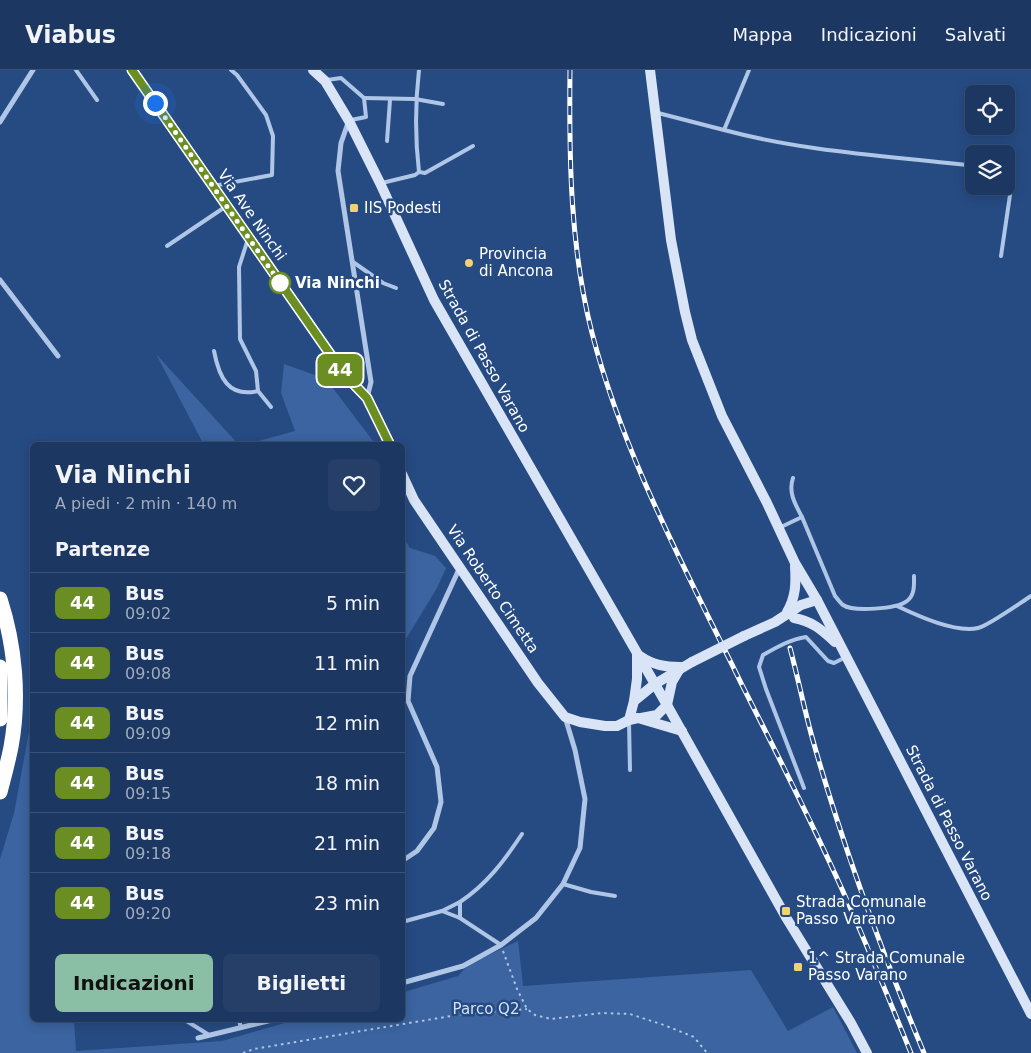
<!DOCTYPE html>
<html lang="it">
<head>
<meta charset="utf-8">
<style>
  body { margin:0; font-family:"DejaVu Sans",sans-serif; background:#253f68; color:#f1f3f6; height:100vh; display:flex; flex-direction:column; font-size:19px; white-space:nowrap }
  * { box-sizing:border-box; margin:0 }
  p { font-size:16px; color:#a0acbe }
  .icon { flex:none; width:28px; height:28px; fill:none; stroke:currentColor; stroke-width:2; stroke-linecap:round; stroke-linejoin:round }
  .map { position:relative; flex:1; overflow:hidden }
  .sheet { position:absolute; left:30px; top:372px; width:375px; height:580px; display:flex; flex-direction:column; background:#1c3862; border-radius:8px; box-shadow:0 2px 12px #0003,0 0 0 1px #3a5277 }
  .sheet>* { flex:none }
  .badge { padding:0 10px; border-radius:8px; font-size:18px; line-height:32px }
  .fabs { position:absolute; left:965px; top:15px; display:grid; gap:10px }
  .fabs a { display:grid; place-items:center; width:50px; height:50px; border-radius:8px; background:#1c3862; box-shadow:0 2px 12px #0003,0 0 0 1px #3a5277; font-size:25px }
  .you { position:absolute; width:25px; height:25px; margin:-12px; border:4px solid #fff; border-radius:50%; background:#1a73e8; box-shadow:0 0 0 8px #1a73e833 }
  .map>.badge { position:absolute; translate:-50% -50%; box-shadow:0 0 0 2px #fff }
  h2 { padding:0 25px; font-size:19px; line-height:45px }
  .round { display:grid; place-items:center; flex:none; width:52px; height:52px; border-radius:8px; background:#253f68 }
  .head { display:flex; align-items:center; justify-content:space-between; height:85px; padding:0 25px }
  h1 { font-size:24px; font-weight:700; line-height:38px }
  .primary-button { display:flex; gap:10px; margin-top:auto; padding:10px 25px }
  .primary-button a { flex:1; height:58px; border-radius:8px; background:#8abfa5; color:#111; font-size:20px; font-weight:700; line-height:58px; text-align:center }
  .primary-button a+a { background:#253f68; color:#f1f3f6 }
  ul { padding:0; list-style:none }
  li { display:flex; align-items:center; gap:15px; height:60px; padding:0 25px; border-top:1px solid #3a5277 }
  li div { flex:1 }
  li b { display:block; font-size:19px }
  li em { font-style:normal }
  li .badge { min-width:55px; font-weight:700; text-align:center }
  header { display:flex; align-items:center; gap:30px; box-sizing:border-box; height:70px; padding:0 25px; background:#1c3862; border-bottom:1px solid #3a5277 }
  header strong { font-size:24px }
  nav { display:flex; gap:28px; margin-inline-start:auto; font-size:18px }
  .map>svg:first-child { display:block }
  .green { fill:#3b64a0 }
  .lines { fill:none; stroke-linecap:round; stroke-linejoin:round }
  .path { stroke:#afc6e7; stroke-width:2; stroke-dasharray:2.5 4; stroke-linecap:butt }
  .lane { stroke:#afc6e7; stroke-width:4 }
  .street { stroke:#afc6e7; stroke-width:5 }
  .secondary { stroke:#d9e4f6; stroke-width:10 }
  .highway { stroke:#fff; stroke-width:15 }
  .rail-casing { stroke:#fff; stroke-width:5 }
  .rail { stroke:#264b83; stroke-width:3; stroke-dasharray:9; stroke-linecap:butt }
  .secondary-bridge { stroke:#d9e4f6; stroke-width:10 }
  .line-casing { stroke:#fff; stroke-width:11 }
  .line { stroke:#6b8e23; stroke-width:8 }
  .walk { stroke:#fff; stroke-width:5; stroke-dasharray:0 9 }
  .poi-dot { fill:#f0d174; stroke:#264b83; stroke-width:2 }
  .stop-dot { fill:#fff; stroke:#6b8e23; stroke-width:2.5 }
  .labels { text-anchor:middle; stroke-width:5; stroke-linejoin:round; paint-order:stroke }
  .poi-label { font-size:15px; fill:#fff; stroke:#264b83; text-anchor:start }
  .street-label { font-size:15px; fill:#fff; stroke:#264b83 }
  .stop-label { font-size:15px; font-weight:bold; fill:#fff; stroke:#264b83; text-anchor:start }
  .park-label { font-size:15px; fill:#d3e1f6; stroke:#264b83 }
</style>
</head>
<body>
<header>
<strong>Viabus</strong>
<nav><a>Mappa</a><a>Indicazioni</a><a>Salvati</a></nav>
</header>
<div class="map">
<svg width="1031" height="983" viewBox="0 0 1031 983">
  <rect width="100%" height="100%" fill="#264b83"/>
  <g class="green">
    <polygon points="156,284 239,375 204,375"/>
    <polygon points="284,294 326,309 373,371 373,375 244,375 295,361 281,323"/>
    <polygon points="403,467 410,478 435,486 446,498 437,518 403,574"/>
    <polygon points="32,646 32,950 74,950 76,981 222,971 295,950 402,950 403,921 404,922 458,906 468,895 518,871 523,916 751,900 788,961 833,937 857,983 0,983 0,789 14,743"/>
  </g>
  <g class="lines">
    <g class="path">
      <polyline points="402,587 406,597"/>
      <polyline points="503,881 517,919 527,939 535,945 551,949 602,943 630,944 664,955 694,967 707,983"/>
      <polyline points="243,983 254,979 457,945 527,939"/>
    </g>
    <g class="lane">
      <polyline points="76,0 97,30"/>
      <polyline points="327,10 341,8 364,28 366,47 351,50"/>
      <polyline points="364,28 415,29 443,34"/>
      <polyline points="658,43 724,60 749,0"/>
      <path d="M 724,60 C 806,82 890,86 974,96"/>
      <polyline points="387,71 390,30"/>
      <path d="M 419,102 C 415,68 415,35 419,0"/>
      <polyline points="382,113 415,105 419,102 425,103 473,76"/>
      <polyline points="213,116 272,105 273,66 266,45 237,5 231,0"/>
      <polyline points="248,169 239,197 240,269 256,301 258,321 271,337"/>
      <polyline points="167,176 225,137"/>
      <polyline points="1001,186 1010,125 1011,110 1006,104"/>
      <polyline points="353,192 383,213 396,218"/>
      <path d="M 214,281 C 219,307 228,328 258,321"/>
      <path d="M 793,408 C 788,422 795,434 802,447"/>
      <path d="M 781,457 L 802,447 L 835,526 C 837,528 840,533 843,535 C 853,542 897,539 907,531 C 915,525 914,515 914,506"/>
      <path d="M 897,536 C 918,546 955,563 978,558 C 988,556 1020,533 1031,526"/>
      <polyline points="629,652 630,700"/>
      <path d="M 804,718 L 766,619 L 759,597 L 763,585 C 777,577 791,569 806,567 L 828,591 L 834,593 L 846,587"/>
      <polyline points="563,814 591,822 615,826"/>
      <polyline points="442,841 460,832"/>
      <polyline points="402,852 442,841 460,848"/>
      <path d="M 501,875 L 460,848 L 460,832 C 487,814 504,791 522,764"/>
      <polyline points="185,950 209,965"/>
      <polyline points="239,950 241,958"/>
    </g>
    <g class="street">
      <polyline points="0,52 33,0"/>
      <polyline points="348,53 341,73 338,101 371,312 367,328"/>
      <polyline points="0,210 58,286"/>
      <polyline points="402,791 417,781 434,758 441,732 437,697 408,631 410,606 460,497"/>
      <polyline points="402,913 463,896 501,875 536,848 563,814 580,778 585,729 575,680 565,647"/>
      <polyline points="198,968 272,950"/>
    </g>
    <g class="secondary">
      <polyline points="132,0 344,304 367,328 390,375"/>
      <polyline points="313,0 325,11 349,51 380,113 434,230 667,635 787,849 851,953 867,983"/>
      <polyline points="650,0 671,170 685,242 692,270 722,346 767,433 795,493 817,530 1031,944"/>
      <polyline points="402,404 414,430 538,613 565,647 580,652 605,656 617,656 629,650 638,648 682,661"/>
      <path d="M 787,542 C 796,527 796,513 795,496"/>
      <path d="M 794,548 C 812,551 822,560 835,572"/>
      <polyline points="744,566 775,552 801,535 817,530"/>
      <path d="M 640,586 C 653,595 665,597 680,597"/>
      <polyline points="634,631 637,609 637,585"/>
      <polyline points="641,648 657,645 667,635 672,612 679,600"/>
      <polyline points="629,650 634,631 655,614 692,592"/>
    </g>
    <g class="highway">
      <path d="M 0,529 C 15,575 20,628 11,677 C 8,692 4,707 0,722"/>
      <polyline points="0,597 0,649"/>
    </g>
    <g class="rail-casing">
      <g id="rail">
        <path d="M 570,0 C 569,88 570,177 592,263 C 624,387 685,498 741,613 C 775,680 810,748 841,817 C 866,872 888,927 911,983"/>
        <path d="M 790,578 C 798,608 804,638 812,667 C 842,774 881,880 924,983"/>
      </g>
    </g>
    <use href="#rail" class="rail"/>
    <polyline class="secondary-bridge" points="692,592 744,566"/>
  </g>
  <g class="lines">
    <g class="line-casing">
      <polyline id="line" points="132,0 344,304 367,328 390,375"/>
    </g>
    <use href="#line" class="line"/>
    <polyline class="walk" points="155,33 280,213"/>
  </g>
  <g class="poi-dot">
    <rect x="349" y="133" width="10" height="10" rx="2.5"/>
    <circle cx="469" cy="193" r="5"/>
    <rect x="781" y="836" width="10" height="10" rx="2.5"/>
    <rect x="793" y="892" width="10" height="10" rx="2.5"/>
  </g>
  <circle class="stop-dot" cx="280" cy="213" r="10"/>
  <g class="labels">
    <g class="poi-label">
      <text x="364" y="143">IIS Podesti</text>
      <text x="479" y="189">Provincia<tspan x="479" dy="17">di Ancona</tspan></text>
      <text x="796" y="837">Strada Comunale<tspan x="796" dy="17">Passo Varano</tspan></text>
      <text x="808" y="893">1^ Strada Comunale<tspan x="808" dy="17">Passo Varano</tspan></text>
    </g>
    <g class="street-label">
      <text transform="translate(252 145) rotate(55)" y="5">Via Ave Ninchi</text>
      <text transform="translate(484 286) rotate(61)" y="5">Strada di Passo Varano</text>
      <text transform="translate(493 519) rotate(56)" y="5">Via Roberto Cimetta</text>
      <text transform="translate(949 753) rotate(63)" y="5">Strada di Passo Varano</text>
    </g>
    <g class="stop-label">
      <text x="295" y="218">Via Ninchi</text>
    </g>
    <g class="park-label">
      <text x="486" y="944">Parco Q2</text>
    </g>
  </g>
</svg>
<div class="fabs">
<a><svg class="icon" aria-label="locate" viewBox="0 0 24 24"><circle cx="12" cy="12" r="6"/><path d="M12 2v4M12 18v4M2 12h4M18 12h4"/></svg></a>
<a><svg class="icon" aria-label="layers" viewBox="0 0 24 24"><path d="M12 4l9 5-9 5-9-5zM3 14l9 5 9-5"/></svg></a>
</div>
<div class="you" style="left:155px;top:33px"></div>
<b class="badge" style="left:340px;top:300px;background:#6b8e23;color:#fff">44</b>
<section class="sheet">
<div class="head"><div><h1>Via Ninchi</h1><p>A piedi · 2 min · 140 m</p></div><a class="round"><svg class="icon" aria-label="heart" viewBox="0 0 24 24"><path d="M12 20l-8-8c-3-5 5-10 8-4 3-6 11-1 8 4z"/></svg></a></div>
<h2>Partenze</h2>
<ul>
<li><span class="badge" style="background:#6b8e23;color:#fff">44</span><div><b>Bus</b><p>09:02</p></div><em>5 min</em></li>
<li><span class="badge" style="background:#6b8e23;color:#fff">44</span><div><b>Bus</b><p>09:08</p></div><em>11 min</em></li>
<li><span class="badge" style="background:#6b8e23;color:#fff">44</span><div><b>Bus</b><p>09:09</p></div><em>12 min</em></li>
<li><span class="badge" style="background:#6b8e23;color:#fff">44</span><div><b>Bus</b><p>09:15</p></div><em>18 min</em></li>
<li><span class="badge" style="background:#6b8e23;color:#fff">44</span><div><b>Bus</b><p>09:18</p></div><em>21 min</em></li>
<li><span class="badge" style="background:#6b8e23;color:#fff">44</span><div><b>Bus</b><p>09:20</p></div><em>23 min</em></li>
</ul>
<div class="primary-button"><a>Indicazioni</a><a>Biglietti</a></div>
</section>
</div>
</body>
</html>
